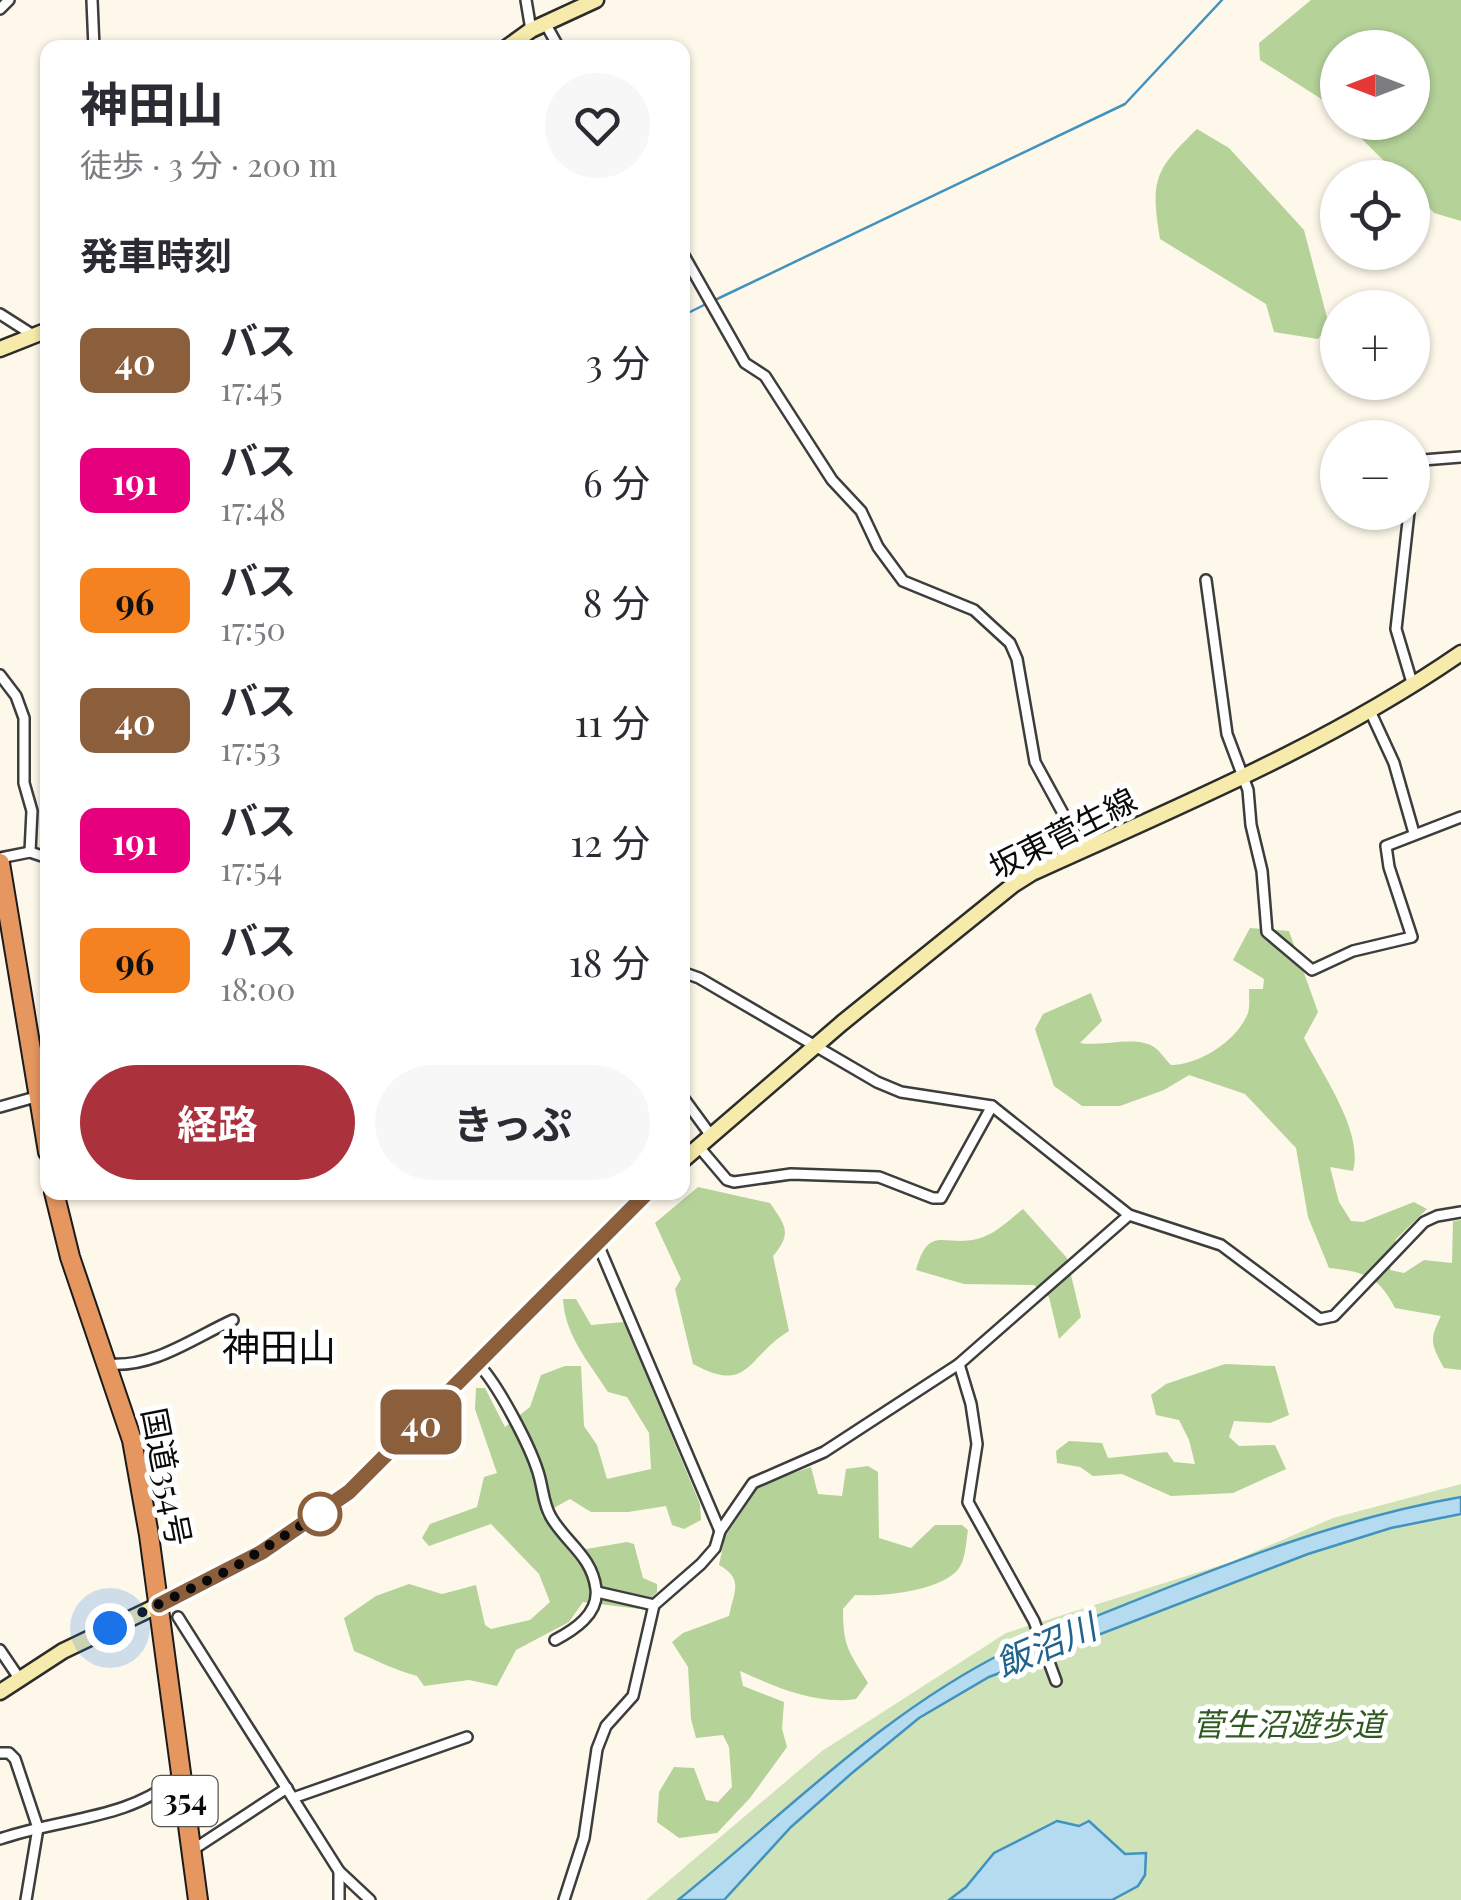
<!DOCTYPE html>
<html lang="ja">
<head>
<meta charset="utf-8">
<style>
  body { margin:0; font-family:"Playfair Display","Noto Sans JP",serif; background:#f7f7f7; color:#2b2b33; height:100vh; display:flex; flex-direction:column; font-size:38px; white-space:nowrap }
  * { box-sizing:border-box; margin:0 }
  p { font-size:32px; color:#7c7c81 }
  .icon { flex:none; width:55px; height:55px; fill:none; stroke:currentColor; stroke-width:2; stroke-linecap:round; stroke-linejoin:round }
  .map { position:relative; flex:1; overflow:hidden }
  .drawer { position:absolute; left:40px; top:40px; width:650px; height:1160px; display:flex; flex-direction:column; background:#fff; border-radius:20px; box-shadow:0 2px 8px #0004 }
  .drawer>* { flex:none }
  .badge { padding:0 20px; border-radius:15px; font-size:35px; line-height:65px }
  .needle { width:65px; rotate:270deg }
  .buttons { position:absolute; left:1320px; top:30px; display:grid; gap:20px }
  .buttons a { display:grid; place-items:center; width:110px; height:110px; border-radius:50%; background:#fff; box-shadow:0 2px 8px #0004; font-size:50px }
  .you { position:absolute; width:50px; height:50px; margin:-25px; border:8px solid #fff; border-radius:50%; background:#1a73e8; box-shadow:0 0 0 15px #1a73e833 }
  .map>.badge { position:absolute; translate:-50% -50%; box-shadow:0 0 0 5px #fff }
  h2 { padding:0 40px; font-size:38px; line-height:90px }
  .round { display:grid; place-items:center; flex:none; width:105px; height:105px; border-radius:52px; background:#f7f7f7 }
  .head { display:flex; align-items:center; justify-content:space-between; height:170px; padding:0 40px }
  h1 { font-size:48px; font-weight:700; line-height:75px }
  .cta { display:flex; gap:20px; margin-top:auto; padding:20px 40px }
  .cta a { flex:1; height:115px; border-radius:60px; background:#ab313c; color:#fff; font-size:40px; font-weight:700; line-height:115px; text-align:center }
  .cta a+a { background:#f7f7f7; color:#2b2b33 }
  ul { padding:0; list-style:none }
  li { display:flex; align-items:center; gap:30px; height:120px; padding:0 40px }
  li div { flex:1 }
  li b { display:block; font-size:38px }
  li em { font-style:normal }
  li .badge { min-width:110px; font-weight:700; text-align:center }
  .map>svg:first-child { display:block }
  .green { fill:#d0e3b8 }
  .forest { fill:#b5d299 }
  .water { fill:#b4dbef; stroke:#4292bf; stroke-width:2.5 }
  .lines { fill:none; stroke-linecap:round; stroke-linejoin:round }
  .stream { stroke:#4292bf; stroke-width:2.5 }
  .street-casing { stroke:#3d3d3d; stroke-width:14 }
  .secondary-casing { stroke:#2c2c2c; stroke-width:19 }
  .highway-casing { stroke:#1b1b1b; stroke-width:22 }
  .street { stroke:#fff; stroke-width:9 }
  .secondary { stroke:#f7ebab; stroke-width:14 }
  .highway { stroke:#e5975f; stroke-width:18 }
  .line-casing { stroke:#fff; stroke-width:22 }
  .line { stroke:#8b5e3c; stroke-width:15 }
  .walk { stroke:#0a0a0a; stroke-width:10; stroke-dasharray:0 18 }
  .stop-dot { fill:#fff; stroke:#8b5e3c; stroke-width:5 }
  .labels { text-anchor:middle; stroke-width:10; stroke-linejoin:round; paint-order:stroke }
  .shield { fill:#fff; stroke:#545454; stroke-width:2.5 }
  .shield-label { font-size:30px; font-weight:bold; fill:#0a0a0a }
  .street-label { font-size:32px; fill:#0a0a0a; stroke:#fff }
  .park-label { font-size:32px; font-style:italic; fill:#305a22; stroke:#fff }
  .water-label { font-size:35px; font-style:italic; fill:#21638e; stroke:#fff }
  .quarter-label { font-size:38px; fill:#0a0a0a; stroke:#fff }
</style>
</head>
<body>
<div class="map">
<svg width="1461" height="1900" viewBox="0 0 1461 1900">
  <rect width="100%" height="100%" fill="#fdf8ea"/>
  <polygon class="green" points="1461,1484 1461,1900 646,1900 822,1751 1006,1633 1231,1562 1333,1518"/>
  <g class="forest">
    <polygon points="1311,0 1461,0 1461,221 1434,213 1413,190 1412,178 1400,177 1346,123 1412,122 1412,48 1338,48 1337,114 1326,102 1260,60 1259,43"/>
    <path d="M 1197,129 L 1229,148 L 1304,230 L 1329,325 L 1318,339 L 1274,332 L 1266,304 L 1160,239 C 1150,179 1155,170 1197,129 Z"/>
    <path d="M 1250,928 L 1289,931 L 1318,1012 L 1304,1038 C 1322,1074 1364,1132 1353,1171 L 1330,1167 L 1339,1202 L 1351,1221 L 1363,1222 L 1414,1202 L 1427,1209 L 1396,1239 L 1390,1270 L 1404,1273 L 1424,1260 L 1452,1263 L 1453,1221 L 1461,1220 L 1461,1370 L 1444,1368 C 1431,1344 1429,1340 1441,1316 L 1395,1308 C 1378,1275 1364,1272 1329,1268 L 1308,1217 L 1296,1148 L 1245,1094 L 1189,1075 L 1164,1090 L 1120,1106 L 1082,1106 L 1054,1086 L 1035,1029 L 1043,1014 L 1091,993 L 1102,1021 L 1080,1043 C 1102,1047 1136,1035 1154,1047 C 1160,1051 1166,1060 1171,1065 C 1199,1065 1237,1041 1248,1013 C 1250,1006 1249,997 1249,989 L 1263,989 L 1264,979 L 1233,960 Z"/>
    <path d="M 698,1187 L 770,1203 C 785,1225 793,1233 773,1256 L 789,1331 C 746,1357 750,1395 693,1364 L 675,1289 L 681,1279 L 655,1223 Z"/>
    <path d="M 1023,1209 L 1067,1258 L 1081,1317 L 1059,1339 L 1049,1297 L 1034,1285 L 964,1284 L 916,1270 C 929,1224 943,1247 977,1239 C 995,1235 1009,1220 1023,1209 Z"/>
    <path d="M 563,1299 L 576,1299 L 591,1325 L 624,1322 L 700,1504 L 701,1520 L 684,1529 L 672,1525 L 666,1506 L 628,1512 L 591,1512 L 570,1499 L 541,1515 L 575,1551 L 627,1542 L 634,1544 L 643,1578 L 657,1584 L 657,1592 L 640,1609 L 583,1602 L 569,1622 L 516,1650 L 497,1686 L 469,1680 L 424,1686 L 417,1676 C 394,1670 376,1660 354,1651 L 344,1618 L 376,1596 L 409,1584 L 442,1594 L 476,1585 L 485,1625 L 491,1629 L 530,1620 L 550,1602 L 539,1574 L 491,1524 L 429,1546 L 422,1538 L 430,1524 L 477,1507 L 484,1477 L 497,1473 L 475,1409 L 476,1388 L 485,1388 L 505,1427 L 530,1407 L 541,1375 L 565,1366 L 581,1366 L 584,1426 L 597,1445 L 607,1479 L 651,1469 L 649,1433 L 627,1397 L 608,1392 C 589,1362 565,1336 563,1299 Z"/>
    <polygon points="1225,1364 1275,1366 1289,1415 1270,1423 1234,1421 1229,1437 1239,1446 1275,1445 1286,1469 1233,1493 1171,1496 1122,1474 1093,1476 1080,1467 1057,1463 1056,1451 1069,1441 1102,1443 1108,1458 1167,1452 1174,1462 1195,1464 1189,1440 1179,1420 1156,1415 1151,1395 1166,1384"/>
    <path d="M 868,1466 L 878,1472 L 879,1538 L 911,1548 L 935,1525 L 962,1525 L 968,1530 C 966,1541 966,1558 959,1568 C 943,1591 882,1597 855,1595 L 843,1609 C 843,1648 849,1651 868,1683 L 856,1699 C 816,1705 775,1687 740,1671 L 743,1686 L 784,1702 L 782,1729 L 787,1747 L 750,1798 L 717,1833 L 679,1838 L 657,1822 L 659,1792 L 674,1767 L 694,1768 L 706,1800 L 718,1802 L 732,1787 L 729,1747 L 723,1735 L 696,1738 L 691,1719 L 688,1667 L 672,1642 L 683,1633 L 729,1616 C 734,1591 744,1579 719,1565 L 725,1537 L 759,1485 L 811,1467 L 818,1494 L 842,1496 L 846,1469 Z"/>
  </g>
  <g class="water">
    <path d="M 1461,1497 L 1461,1514 L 1391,1528 L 1308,1554 L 989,1677 L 919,1718 L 852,1773 L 791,1827 L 724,1900 L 678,1900 C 786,1813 882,1713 1007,1651 C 1156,1595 1304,1524 1461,1497 Z"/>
    <polygon points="1057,1821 1079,1826 1089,1821 1125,1854 1146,1853 1145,1875 1138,1886 1112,1900 949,1900 966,1887 994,1853"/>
  </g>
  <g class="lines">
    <g class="stream">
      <polyline points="715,300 1125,104 1222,0"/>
      <polyline points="682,316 708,303"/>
    </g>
    <g class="street-casing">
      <g id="street">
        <polyline points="92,0 94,48"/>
        <polyline points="526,0 531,30"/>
        <polyline points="0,9 9,0"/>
        <polyline points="545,23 559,48"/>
        <polyline points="682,252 745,363 765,376 832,480 861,511 878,547 903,581 974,610 1010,643 1017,659 1035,762 1083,850"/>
        <polyline points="0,314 33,335"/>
        <polyline points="1412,498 1423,460 1461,457"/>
        <polyline points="1409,512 1396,629 1413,686"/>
        <polyline points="1206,580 1227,734 1248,790 1251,825 1262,871 1267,932 1312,970 1353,951 1412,937 1389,867 1386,846 1461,817"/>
        <polyline points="0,675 16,696 24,718 24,783 32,811 30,852"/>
        <polyline points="1370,711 1394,763 1414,833"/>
        <polyline points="0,858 30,852 48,858"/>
        <polyline points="682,972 699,978 877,1082 901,1092 992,1106 1129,1215 1221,1245 1320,1319 1334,1316 1424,1222 1437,1216 1461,1212"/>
        <polyline points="682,1096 712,1137"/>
        <polyline points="0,1107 39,1096"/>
        <polyline points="699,1147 727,1180 734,1182 791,1174 879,1177 933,1198 941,1198 992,1106"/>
        <polyline points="597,1242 720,1531"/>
        <path d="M 477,1363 C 497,1382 530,1446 538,1472 C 543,1487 543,1504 551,1517 C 566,1543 592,1556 596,1589 C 599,1614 574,1630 555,1640"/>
        <path d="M 108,1364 C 154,1368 193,1338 233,1320"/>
        <polyline points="959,1364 971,1404 977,1444 968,1502 1034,1621 1056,1681"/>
        <polyline points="597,1592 654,1605"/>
        <polyline points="178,1617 339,1871 370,1900"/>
        <polyline points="0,1650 19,1678"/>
        <polyline points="0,1753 9,1753 15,1759 38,1828 26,1900"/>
        <polyline points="293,1798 467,1737"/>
        <path d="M 0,1839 C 59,1818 130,1820 179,1776"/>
        <polyline points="191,1851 287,1788"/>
        <polyline points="339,1900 339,1871"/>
        <polyline points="564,1900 584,1838 597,1749 606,1726 633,1696 654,1605 701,1564 715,1548 720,1531 753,1483 824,1452 959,1364 1129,1215"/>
      </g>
    </g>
    <g class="secondary-casing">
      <g id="secondary">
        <polyline points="506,48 531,30 596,0"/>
        <polyline points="0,349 48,330"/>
        <path d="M 682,1161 L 842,1023 L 1013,885 L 1032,873 C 1179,806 1328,745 1461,653"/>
        <polyline points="0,1692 63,1651 188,1591 262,1551 349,1492 648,1192"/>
      </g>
    </g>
    <g class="highway-casing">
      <g id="highway">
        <polyline points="0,863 48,1152"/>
        <polyline points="54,1192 70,1257 132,1440 149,1535 198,1900"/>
      </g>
    </g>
    <use href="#street" class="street"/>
    <use href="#secondary" class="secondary"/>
    <use href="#highway" class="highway"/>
  </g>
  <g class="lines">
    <g class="line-casing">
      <polyline id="line" points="159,1605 262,1552 349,1492 648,1192"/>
    </g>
    <use href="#line" class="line"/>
    <polyline class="walk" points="110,1628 233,1568 324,1511 320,1514"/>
  </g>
  <circle class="stop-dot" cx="320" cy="1514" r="20"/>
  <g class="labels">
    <rect class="shield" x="152.5" y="1776" width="65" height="50" rx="8"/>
    <g class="shield-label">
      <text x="185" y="1811">354</text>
    </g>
    <g class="street-label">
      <text transform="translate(1063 834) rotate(-27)" y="11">坂東菅生線</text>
      <text transform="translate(166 1477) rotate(79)" y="11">国道354号</text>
    </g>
    <g class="park-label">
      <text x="1288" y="1736">菅生沼遊歩道</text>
    </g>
    <g class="water-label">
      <text transform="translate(1046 1646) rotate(-23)" y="12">飯沼川</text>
    </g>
    <g class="quarter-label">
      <text x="279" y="1361">神田山</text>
    </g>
  </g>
</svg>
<div class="buttons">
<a><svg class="needle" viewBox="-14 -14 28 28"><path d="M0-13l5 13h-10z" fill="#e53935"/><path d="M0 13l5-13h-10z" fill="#7c7c81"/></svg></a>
<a><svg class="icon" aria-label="locate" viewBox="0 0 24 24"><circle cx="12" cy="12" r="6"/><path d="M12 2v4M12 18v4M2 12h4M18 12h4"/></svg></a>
<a>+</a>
<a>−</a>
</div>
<div class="you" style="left:110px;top:1628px"></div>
<b class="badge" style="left:421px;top:1422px;background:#8b5e3c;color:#fff">40</b>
<section class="drawer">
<div class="head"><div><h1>神田山</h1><p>徒歩 · 3 分 · 200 m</p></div><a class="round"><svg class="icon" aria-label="heart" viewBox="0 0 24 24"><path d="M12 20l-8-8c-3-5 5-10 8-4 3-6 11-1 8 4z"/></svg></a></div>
<h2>発車時刻</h2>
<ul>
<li><span class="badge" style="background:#8b5e3c;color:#fff">40</span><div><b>バス</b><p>17:45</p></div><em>3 分</em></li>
<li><span class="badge" style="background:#e6007e;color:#fff">191</span><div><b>バス</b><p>17:48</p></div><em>6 分</em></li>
<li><span class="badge" style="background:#f58220;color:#111">96</span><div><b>バス</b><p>17:50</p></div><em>8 分</em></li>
<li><span class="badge" style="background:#8b5e3c;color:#fff">40</span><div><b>バス</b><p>17:53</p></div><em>11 分</em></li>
<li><span class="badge" style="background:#e6007e;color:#fff">191</span><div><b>バス</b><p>17:54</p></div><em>12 分</em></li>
<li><span class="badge" style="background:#f58220;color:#111">96</span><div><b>バス</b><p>18:00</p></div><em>18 分</em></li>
</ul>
<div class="cta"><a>経路</a><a>きっぷ</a></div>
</section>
</div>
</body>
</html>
